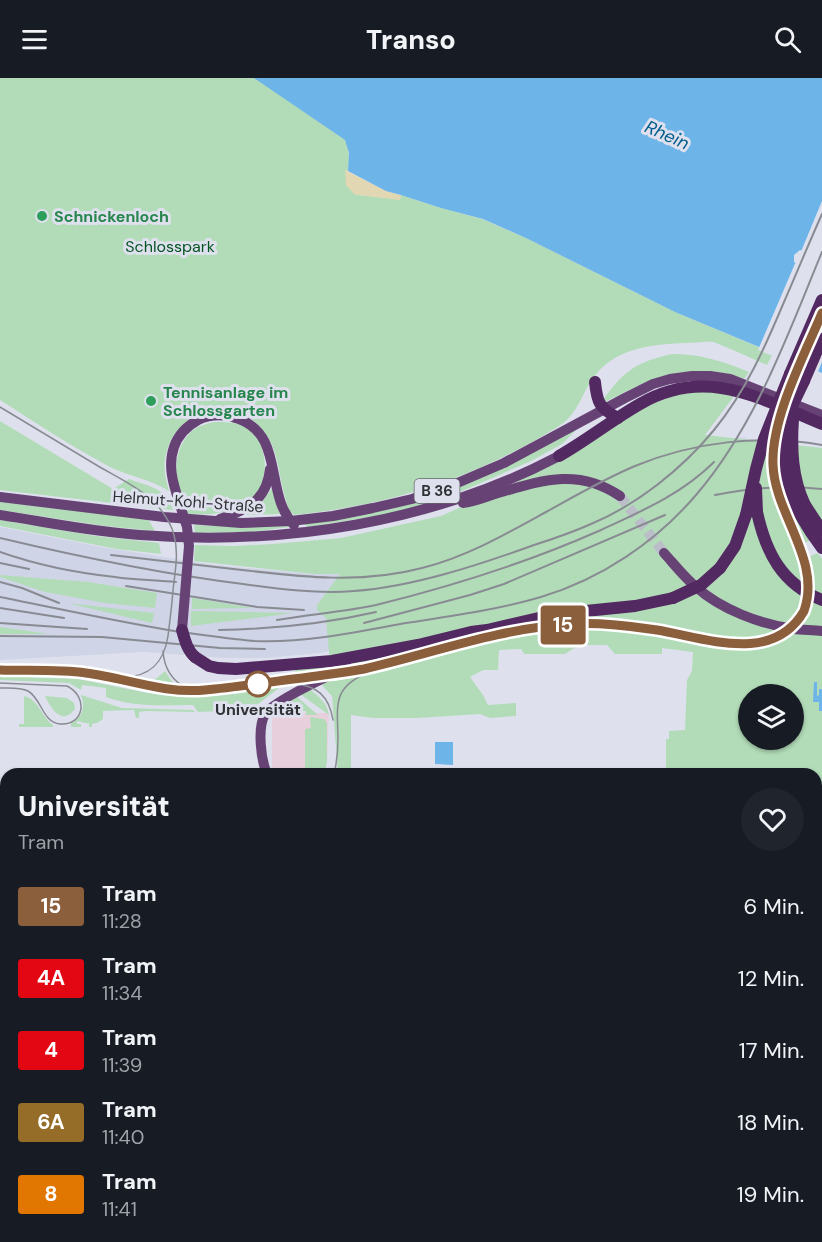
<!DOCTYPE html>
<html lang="de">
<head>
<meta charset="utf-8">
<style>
  body { margin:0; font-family:"DM Sans",sans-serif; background:#20242c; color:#f1f3f6; height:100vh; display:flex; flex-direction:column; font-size:22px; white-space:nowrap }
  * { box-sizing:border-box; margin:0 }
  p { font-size:20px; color:#9ea1a6 }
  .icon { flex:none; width:33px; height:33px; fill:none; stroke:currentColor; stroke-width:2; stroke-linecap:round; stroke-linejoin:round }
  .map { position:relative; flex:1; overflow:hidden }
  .details { position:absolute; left:0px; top:690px; width:822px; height:474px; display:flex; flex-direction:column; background:#171b24; border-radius:18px 18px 0 0; box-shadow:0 2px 4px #0004 }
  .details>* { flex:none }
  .badge { padding:0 12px; border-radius:4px; font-size:21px; line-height:39px }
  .buttons { position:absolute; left:738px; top:606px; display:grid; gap:12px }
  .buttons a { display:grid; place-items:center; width:66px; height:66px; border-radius:50%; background:#171b24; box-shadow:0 2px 4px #0004; font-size:30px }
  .map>.badge { position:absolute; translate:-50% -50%; box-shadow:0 0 0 3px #fff }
  .round { display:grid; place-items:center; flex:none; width:63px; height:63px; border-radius:32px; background:#20242c }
  .head { display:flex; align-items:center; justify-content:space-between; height:102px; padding:0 18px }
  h1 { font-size:28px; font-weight:800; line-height:45px }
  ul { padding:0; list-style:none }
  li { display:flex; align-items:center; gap:18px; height:72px; padding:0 18px }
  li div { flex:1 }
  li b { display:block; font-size:22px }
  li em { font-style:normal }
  li .badge { min-width:66px; font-weight:700; text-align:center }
  header { display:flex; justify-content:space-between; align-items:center; height:78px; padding:0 18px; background:#171b24; font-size:27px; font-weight:800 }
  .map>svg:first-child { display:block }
  .commercial { fill:#e7d0dc }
  .built { fill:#cfd4e6 }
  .green { fill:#b2dcb8; fill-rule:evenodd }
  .sand { fill:#e1d8b3 }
  .water { fill:#6db4e9 }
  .pier { fill:#dee1ed }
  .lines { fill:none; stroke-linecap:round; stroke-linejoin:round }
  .primary-tunnel { stroke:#bbbec8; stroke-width:10; stroke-dasharray:10 5; stroke-linecap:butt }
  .primary { stroke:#674375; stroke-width:10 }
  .highway { stroke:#532962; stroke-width:12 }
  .tram { stroke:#898b93; stroke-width:1.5 }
  .rail { stroke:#898b93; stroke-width:2 }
  .primary-bridge { stroke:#674375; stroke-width:10 }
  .highway-bridge { stroke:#532962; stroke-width:12 }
  .line-casing { stroke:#fff; stroke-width:14 }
  .line { stroke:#8b5e3c; stroke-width:9 }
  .leisure-dot { fill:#2e9e5b; stroke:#dee1ed; stroke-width:2 }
  .stop-dot { fill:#fff; stroke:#8b5e3c; stroke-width:3 }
  .labels { text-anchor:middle; stroke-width:6; stroke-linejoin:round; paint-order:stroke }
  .shield { fill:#dee1ed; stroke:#64666c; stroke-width:1.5 }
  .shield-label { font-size:15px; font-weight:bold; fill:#303135 }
  .leisure-label { font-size:16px; font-weight:bold; fill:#27864d; stroke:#dee1ed; text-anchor:start }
  .park-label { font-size:16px; fill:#035320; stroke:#dee1ed }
  .street-label { font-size:16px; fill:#303135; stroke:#dee1ed }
  .stop-label { font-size:16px; font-weight:bold; fill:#303135; stroke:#dee1ed }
  .water-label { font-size:18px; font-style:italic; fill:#005c8c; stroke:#dee1ed }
</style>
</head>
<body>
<header><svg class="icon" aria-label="menu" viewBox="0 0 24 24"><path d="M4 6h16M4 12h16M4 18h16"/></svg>Transo<svg class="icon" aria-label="search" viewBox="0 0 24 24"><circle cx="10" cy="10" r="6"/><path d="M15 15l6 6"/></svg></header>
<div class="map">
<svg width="822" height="1164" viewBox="0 0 822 1164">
  <rect width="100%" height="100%" fill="#dee1ed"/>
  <g class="commercial">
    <polygon points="272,635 329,635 327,684 324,696 272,696"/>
    <rect x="513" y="1158" width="71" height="6"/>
  </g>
  <polygon class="built" points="746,359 737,373 362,567 320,575 266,580 226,580 144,574 0,582 0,449 107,470 215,487 314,496 354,496 694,366"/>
  <g class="green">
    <path d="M 0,0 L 256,0 L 345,62 C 350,72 349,82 348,93 L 346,92 L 358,117 L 399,121 L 401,117 L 441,130 L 482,141 L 528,161 L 675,234 L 773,275 L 767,287 C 753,281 740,275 726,269 C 722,268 717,265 713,264 C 705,263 694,265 686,265 C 655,266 620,269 598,294 C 585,308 583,322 572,336 C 564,347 550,353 539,360 C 462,404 383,428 294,437 L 289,433 C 287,425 284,416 282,407 C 278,387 276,367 262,351 C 230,312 172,334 165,381 C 163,392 166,402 169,413 C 150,401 128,398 108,388 C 71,368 36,345 0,322 Z"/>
    <path d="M 672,276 C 701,276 722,283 749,294 L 744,301 C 737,298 729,297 722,296 C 674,287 646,304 605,324 L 603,322 C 624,292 637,284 672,276 Z"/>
    <path d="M 682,313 L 737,314 L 705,357 L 822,370 L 822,460 L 819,458 L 797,469 L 803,482 L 817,475 L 822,480 L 822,733 L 816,733 L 816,696 L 666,696 L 666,661 L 669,661 L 669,653 L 685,652 L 687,602 L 692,593 L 693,574 L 662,570 L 662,576 L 615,576 L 607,567 L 579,567 L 565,576 L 524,576 L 521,571 L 499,572 L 498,592 L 483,592 L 470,599 L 483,617 L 488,627 L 516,625 L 516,638 L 490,640 L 480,636 L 417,640 L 373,640 L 351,637 L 351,696 L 338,696 L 332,618 L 320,605 L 330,595 L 293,599 L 296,590 L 330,586 L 326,540 L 317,532 L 317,527 L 340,496 L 314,496 L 194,483 L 195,467 L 233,468 L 273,466 L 341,460 L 441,438 L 513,406 L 641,331 ZM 748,616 L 794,616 L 794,662 L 748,662 Z"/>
    <path d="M 0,343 L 113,411 L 129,401 C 150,409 165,409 173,432 L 0,412 Z"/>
    <path d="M 214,344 C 224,344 236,344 245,349 C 269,363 272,405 250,422 C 233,435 209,438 188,436 C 184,425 179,412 177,401 C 174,385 179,364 192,353 C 198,348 206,346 214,344 Z"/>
    <polygon points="577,351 562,366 531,383 467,411 428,425 388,436 308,449 304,446 393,431"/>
    <polygon points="272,410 280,436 246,437 260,427"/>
    <polygon points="0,424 148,441 155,453 105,448 0,432"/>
    <polygon points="0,442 96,458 159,465 161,476 117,471 0,448"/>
    <polygon points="194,447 246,449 288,448 289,449 253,454 195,455"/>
    <polygon points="0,497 88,504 157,515 155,530 105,525 45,514 0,499"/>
    <polygon points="192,520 253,530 192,531"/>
    <polygon points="67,525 154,535 152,545"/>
    <polygon points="191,533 294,535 191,548"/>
    <polygon points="0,549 49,556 0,556"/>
    <polygon points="165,593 171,602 178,609 148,606 157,600"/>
    <path d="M 0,598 L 78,601 L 148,615 L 195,619 L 227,617 L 278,608 L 279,610 L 253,630 L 245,632 L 198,634 L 193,627 C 163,627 136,630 106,619 L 106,610 L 82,607 L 81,612 L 69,605 L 0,602 Z"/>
    <path d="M 309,611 C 319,618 327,625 329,637 L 300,616 Z"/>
    <path d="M 81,617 L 122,630 L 193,632 L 195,634 L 145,633 L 139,634 L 139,640 L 136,640 L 134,632 L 103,633 L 103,641 L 97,645 L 92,646 L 92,649 L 89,649 L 89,645 C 84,646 80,643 77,643 L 77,646 L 81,646 L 81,649 L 71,649 L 71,646 C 82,639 86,630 81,617 Z"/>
    <path d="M 24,618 C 39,621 41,639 53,647 L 53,649 L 19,649 L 19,646 L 24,646 Z"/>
    <path d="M 45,618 L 67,620 L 74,625 L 75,631 C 62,648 51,631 45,618 Z"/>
    <path d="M 296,618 L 318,637 L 306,637 L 306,633 L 299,633 L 299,625 L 289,625 L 289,633 C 283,637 276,637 269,636 Z"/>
    <polygon points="310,639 324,641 327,645 327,684 324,696 305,696 305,651 311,650"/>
    <polygon points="822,762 822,796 816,796 816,768 822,768"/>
    <polygon points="816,930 822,930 822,1037 816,1036"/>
  </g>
  <polygon class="sand" points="345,92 386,113 401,117 400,122 358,117 354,116 346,107"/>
  <g class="water">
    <polygon points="254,0 822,0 822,181 800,172 794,177 794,184 822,196 822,295 675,234 528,161 483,141 441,130 401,117 386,113 348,93 349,75 345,62"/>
    <polygon points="814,604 817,604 817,618 819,617 819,611 822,611 822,633 819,633 819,624 813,624"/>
    <polygon points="435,664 453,664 453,687 435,686"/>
  </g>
  <g class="pier">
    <polygon points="822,123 822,184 800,176"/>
    <polygon points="797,181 822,192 822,284 817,296 758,272"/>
  </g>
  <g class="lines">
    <polyline class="primary-tunnel" points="620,418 664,475"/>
    <g class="primary">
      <polyline points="0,419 164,439 241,445 291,443 333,438 373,430 412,421 448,409 504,385 625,320 653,306 670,301 692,298 710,298 730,301 822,337"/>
      <path d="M 463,425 C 474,424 485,419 495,416 C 540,403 577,389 620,418"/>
      <path d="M 180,427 C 174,408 167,389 174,369 C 178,357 187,348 198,342 C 211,336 225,336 239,341 C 285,358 264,416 294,447"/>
      <path d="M 0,437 C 46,444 93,454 140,457 C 283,468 432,445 559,378"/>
      <path d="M 220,441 C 247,432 267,422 270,391"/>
      <path d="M 664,475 C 674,486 684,499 696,509 C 722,532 760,546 794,551 C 803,552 813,552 822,553"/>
      <path d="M 267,696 C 261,682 257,650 265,636 C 272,624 332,596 347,589"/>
      <polyline points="0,791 6,791"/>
      <polyline points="816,804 822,805"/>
      <polyline points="0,808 6,808"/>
      <polyline points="816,814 822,815"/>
    </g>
    <g class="highway">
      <polyline points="790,296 822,222"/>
      <polyline points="804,303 822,261"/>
      <path d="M 595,304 C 597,324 599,330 618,340"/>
      <path d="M 559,378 C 587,362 612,342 640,326 C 706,288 759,320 822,346"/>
      <polyline points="805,427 822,453"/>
      <polyline points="796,430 810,453 822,470"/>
      <path d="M 757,434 C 766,475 782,506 822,522"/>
      <polyline points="720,490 735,468 746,437"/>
      <polyline points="195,579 209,588 218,590 236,591 332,583 418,567 471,554 487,552 556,536 635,528 673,520"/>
    </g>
    <g class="tram">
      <path d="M 0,329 C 33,349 65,368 98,388 C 117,399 140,410 156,426 C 164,435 171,445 174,457 C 179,475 175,494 173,512 C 172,527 170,542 168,558 C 164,584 151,599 123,599"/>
      <path d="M 163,573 C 164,591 172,603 188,611"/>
      <path d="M 74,594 C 109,596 143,610 179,612 C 206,614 233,609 259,606 C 293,602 327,598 360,592 C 436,577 508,546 586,545 C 611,545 636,549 661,553 C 707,561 773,585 803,534 C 822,482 775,438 773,387 C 771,340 804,279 822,235"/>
      <polyline points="0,596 81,598"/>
      <path d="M 0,605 L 67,608 C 89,619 84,648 60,646 C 42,644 42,621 28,613 C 20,609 9,610 0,610"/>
      <path d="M 293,606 C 317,607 329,618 333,642"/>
      <path d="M 334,696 C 337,684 338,671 338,659 C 337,625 333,609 369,594"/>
      <polyline points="593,1164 593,1158"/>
    </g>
    <g class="rail">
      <path d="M 715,417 C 750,410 786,407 822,411"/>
      <path d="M 0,460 C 80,479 161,496 243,506 C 280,511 317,516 354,513 C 412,509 479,487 534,467 C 553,461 573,454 591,446 C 637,427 683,390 714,352 C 746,313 765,269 784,224 C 797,194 809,165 822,136"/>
      <path d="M 0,474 C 37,487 76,495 115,499 C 135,502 155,502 176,504"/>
      <path d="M 111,477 C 154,482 198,487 242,492 C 302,499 362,506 422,490 C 466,479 506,456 546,434 C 575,418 604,401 635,388 C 693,364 760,356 822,367"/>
      <polyline points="0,485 29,491"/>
      <polyline points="0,504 22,510 59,525"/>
      <polyline points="126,508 257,529 304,532"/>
      <path d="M 0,519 C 60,531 119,544 180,554 C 205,557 230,561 255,563 C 306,565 357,554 406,545 C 451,538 497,532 541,519 C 601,501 656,464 696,417 C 756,347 787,258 822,174"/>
      <polyline points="0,530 64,540"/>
      <path d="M 277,542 C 310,536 344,534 376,527 C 453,508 529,484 601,452 C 642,433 682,416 714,384"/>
      <polyline points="0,545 87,551"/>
      <polyline points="364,545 470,517 504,506 665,437"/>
      <path d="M 219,552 C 272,551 324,546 376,534"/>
      <polyline points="0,558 102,559 220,570 265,571"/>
    </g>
    <polyline class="primary-bridge" points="180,427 187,449 189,468 182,552"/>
    <g class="highway-bridge">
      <path d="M 793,341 C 791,371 792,400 805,427"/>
      <polyline points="756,410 757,434"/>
      <path d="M 796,430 C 784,400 776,368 788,337 C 793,325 799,314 804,303"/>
      <polyline points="746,437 756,391 764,361 790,296"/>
      <polyline points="673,520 701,507 720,490"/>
      <path d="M 182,552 C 185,562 187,572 195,579"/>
    </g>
  </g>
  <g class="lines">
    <g class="line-casing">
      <path id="line" d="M 0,592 C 28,593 58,591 86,595 C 126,600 164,616 205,612 C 237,609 269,604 302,600 C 322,597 343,595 364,591 C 433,575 500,550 571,546 C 600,544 628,548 657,552 C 705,560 773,587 804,533 C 822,482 775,437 773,387 C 771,340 804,278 822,235"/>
    </g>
    <use href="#line" class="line"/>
  </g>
  <g class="leisure-dot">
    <circle cx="42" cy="138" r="6"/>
    <circle cx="151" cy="323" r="6"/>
  </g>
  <circle class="stop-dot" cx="258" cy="606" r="12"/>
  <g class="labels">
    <rect class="shield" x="414.5" y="401" width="45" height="24" rx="4.5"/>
    <g class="shield-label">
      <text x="437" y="418">B 36</text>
    </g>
    <g class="leisure-label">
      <text x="54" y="144">Schnickenloch</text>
      <text x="163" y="320">Tennisanlage im<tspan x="163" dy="18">Schlossgarten</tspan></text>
    </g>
    <g class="park-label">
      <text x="170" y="174">Schlosspark</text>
    </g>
    <g class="street-label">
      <text transform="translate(188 423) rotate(4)" y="6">Helmut-Kohl-Straße</text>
    </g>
    <g class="stop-label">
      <text x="258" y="637">Universität</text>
    </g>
    <g class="water-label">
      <text transform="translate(667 57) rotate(24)" y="6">Rhein</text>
    </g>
  </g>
</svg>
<div class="buttons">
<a><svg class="icon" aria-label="layers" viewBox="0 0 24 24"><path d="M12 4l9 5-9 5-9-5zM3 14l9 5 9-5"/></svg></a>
</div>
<b class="badge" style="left:563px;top:547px;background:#8b5e3c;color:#fff">15</b>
<section class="details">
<div class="head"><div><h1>Universität</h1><p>Tram</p></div><a class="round"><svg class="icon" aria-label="heart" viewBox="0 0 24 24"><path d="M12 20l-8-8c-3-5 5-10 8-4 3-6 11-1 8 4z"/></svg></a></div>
<ul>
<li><span class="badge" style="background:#8b5e3c;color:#fff">15</span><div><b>Tram</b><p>11:28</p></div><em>6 Min.</em></li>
<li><span class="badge" style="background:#e30613;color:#fff">4A</span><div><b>Tram</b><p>11:34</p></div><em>12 Min.</em></li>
<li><span class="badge" style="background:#e30613;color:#fff">4</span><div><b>Tram</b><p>11:39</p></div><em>17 Min.</em></li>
<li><span class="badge" style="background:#966c29;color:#fff">6A</span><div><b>Tram</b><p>11:40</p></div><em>18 Min.</em></li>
<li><span class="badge" style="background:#e17600;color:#fff">8</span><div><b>Tram</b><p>11:41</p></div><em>19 Min.</em></li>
</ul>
</section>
</div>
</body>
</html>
